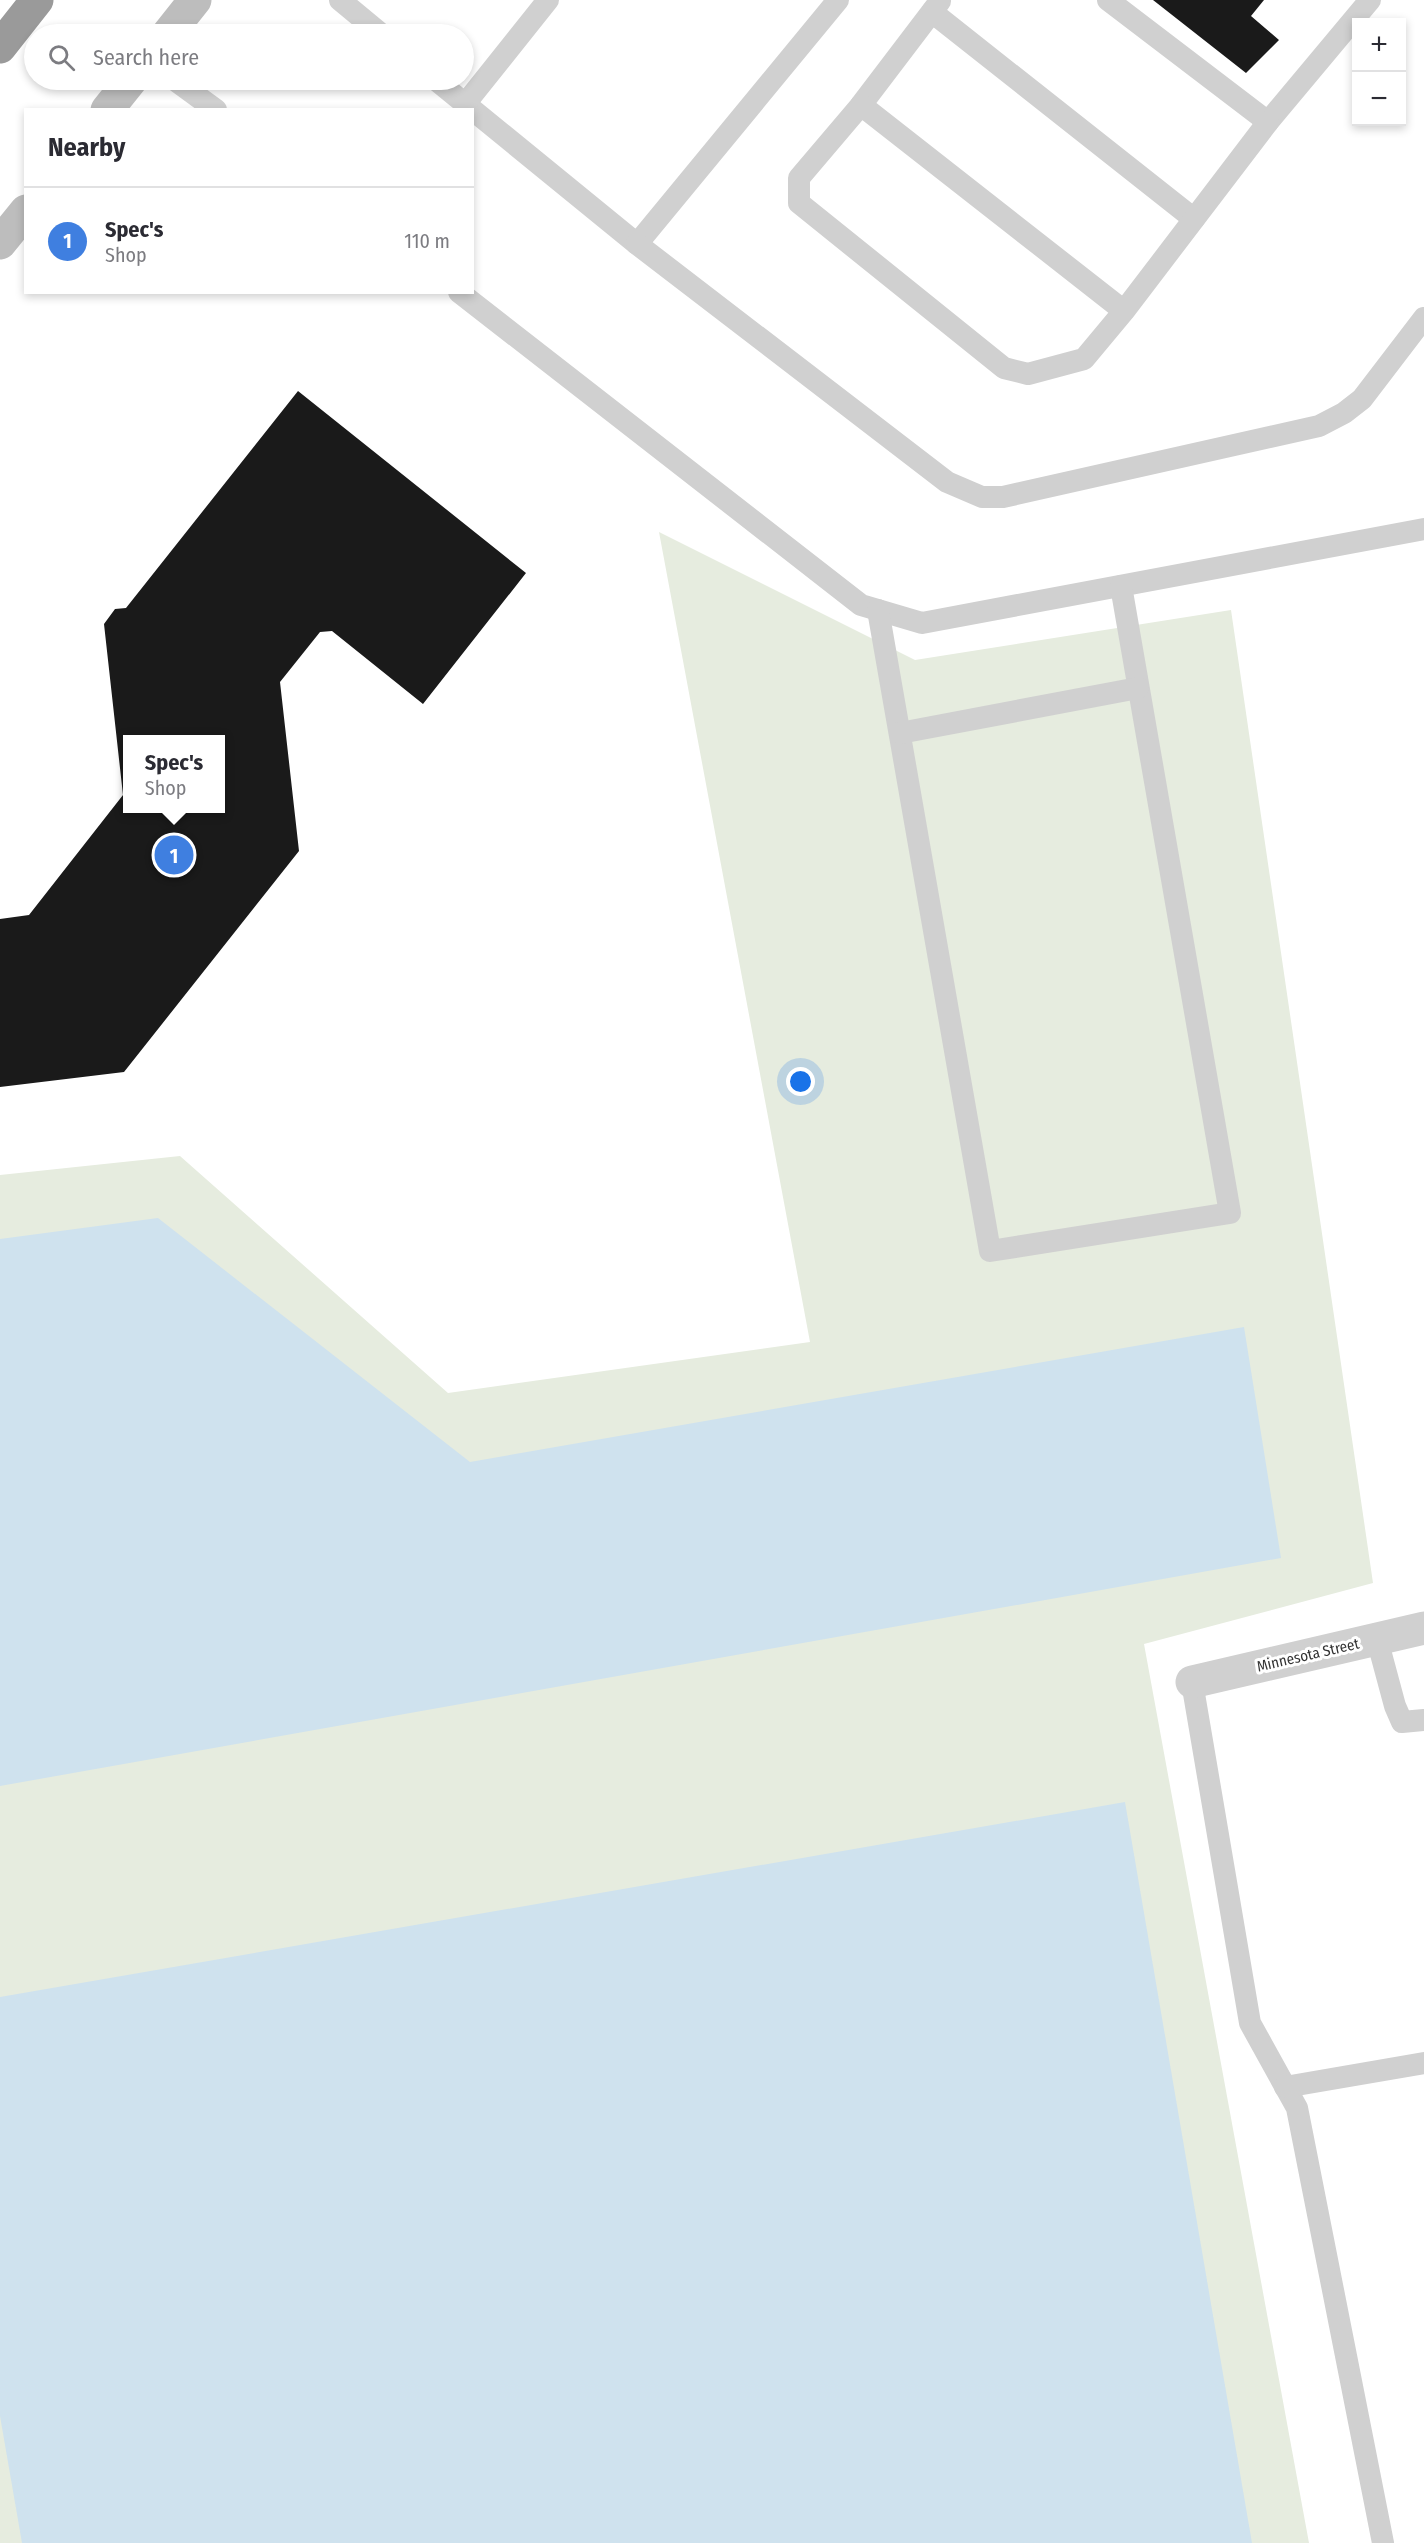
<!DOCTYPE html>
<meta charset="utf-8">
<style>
:root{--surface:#fff;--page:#f2f2f3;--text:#2b2b33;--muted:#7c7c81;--line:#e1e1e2;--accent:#1a73e8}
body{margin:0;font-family:"Fira Sans Condensed",sans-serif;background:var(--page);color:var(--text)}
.controls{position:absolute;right:18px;top:18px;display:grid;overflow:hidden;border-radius:0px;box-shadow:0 3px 9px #0003}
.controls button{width:54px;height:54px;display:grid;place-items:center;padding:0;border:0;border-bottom:2px solid var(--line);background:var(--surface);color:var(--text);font:30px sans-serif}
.you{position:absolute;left:801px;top:1082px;width:21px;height:21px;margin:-15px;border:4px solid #fff;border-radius:50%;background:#1a73e8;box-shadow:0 0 0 9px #1a73e833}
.badge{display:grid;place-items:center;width:39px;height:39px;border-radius:50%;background:var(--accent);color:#fff;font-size:20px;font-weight:700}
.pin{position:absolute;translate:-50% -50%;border:3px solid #fff;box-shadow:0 2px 6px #0006}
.popup{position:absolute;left:123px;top:735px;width:102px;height:78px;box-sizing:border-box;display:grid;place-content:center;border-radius:0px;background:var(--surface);filter:drop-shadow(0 2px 4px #0005);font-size:20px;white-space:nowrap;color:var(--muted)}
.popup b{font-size:22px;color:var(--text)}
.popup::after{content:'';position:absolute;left:50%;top:100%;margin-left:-12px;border:12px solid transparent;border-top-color:var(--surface)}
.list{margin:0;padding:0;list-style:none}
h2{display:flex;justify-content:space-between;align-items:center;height:78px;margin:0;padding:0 24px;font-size:26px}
h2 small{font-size:20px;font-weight:400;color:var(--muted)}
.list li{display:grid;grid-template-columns:39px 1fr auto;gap:18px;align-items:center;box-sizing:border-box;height:108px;padding:0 24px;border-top:2px solid var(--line)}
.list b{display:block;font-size:22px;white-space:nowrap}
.list p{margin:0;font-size:20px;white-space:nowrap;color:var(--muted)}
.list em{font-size:20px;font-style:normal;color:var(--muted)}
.icon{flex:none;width:33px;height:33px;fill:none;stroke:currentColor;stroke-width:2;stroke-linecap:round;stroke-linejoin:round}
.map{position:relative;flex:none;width:1424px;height:2543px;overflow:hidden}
.search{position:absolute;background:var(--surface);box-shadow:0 3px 9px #0003;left:24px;top:24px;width:450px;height:66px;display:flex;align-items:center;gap:15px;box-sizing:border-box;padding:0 21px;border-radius:33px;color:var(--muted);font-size:22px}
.panel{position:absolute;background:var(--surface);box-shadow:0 3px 9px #0003;left:24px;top:108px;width:450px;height:186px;border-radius:0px}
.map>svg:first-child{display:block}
.green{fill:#e6ecdf}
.water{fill:#cfe2ee}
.building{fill:#1a1a1a;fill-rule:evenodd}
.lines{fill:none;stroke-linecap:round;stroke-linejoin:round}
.service{stroke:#d0d0d0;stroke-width:22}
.minor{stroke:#d0d0d0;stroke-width:33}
.secondary{stroke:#bdbdbd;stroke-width:33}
.motorway{stroke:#9a9a9a;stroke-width:33}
.labels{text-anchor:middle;stroke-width:6;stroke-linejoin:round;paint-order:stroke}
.street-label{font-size:15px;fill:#333;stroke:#fff}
</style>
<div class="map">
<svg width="1424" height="2543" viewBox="0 0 1424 2543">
<rect width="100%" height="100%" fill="#fff"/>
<polygon class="green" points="659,532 915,660 1231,610 1373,1583 1144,1644 1309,2543 0,2543 0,1175 180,1156 448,1393 810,1342"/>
<g class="water">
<polygon points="158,1218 470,1462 1244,1327 1281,1558 0,1786 0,1239"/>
<polygon points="1125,1802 1252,2543 22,2543 0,2416 0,1997"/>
</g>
<g class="building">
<polygon points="1153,0 1264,0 1251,16 1279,40 1246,73"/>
<path d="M298,391l228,182 -103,131 -91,-73 -12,1 -40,50 19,169 -175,221 -124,15v-168l29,-4 94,-120 -19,-171 11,-15 11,-1zM128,740h92v68h-92z"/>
</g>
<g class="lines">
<g class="service">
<polyline points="340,0 381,34"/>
<polyline points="1108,0 1268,122 1370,0"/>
<polyline points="932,12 1194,219"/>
<polyline points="175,80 216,110"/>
<polyline points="436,80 637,244 838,0"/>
<polyline points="465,104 548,0"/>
<polyline points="861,105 940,1"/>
<polyline points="637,244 947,482 982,497 1003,497 1319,426 1344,413 1362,399 1424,318"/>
<polyline points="459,292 861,605 922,623 1424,529"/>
<polyline points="1124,311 861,105 799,178 799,203 1004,368 1028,374 1084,359 1124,311 1268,122"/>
<polyline points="878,610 990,1251 1230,1213 1121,586"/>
<polyline points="900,733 1138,688"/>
<polyline points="1377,1639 1395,1706 1402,1722 1424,1720"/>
<polyline points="1192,1682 1250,2023 1297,2108 1383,2543"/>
<polyline points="1285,2087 1424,2063"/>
</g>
<polyline class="minor" points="1192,1682 1424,1628"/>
<g class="secondary">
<polyline points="168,34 195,0"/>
<polyline points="107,110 131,80"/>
<polyline points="0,243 26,211"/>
</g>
<polyline class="motorway" points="0,47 37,0"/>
</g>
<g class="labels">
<g class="street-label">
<text transform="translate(1308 1655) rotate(-13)" y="5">Minnesota Street</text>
</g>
</g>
</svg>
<div class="controls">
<button>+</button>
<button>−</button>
</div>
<div class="you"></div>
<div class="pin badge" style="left:174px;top:855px;background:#3f7fe0">1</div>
<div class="popup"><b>Spec's</b>Shop</div>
<div class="search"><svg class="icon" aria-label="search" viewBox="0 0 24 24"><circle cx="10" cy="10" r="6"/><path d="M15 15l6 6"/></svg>Search here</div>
<section class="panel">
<h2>Nearby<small></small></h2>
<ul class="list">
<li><span class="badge" style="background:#3f7fe0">1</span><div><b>Spec's</b><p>Shop</p></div><em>110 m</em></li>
</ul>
</section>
</div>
